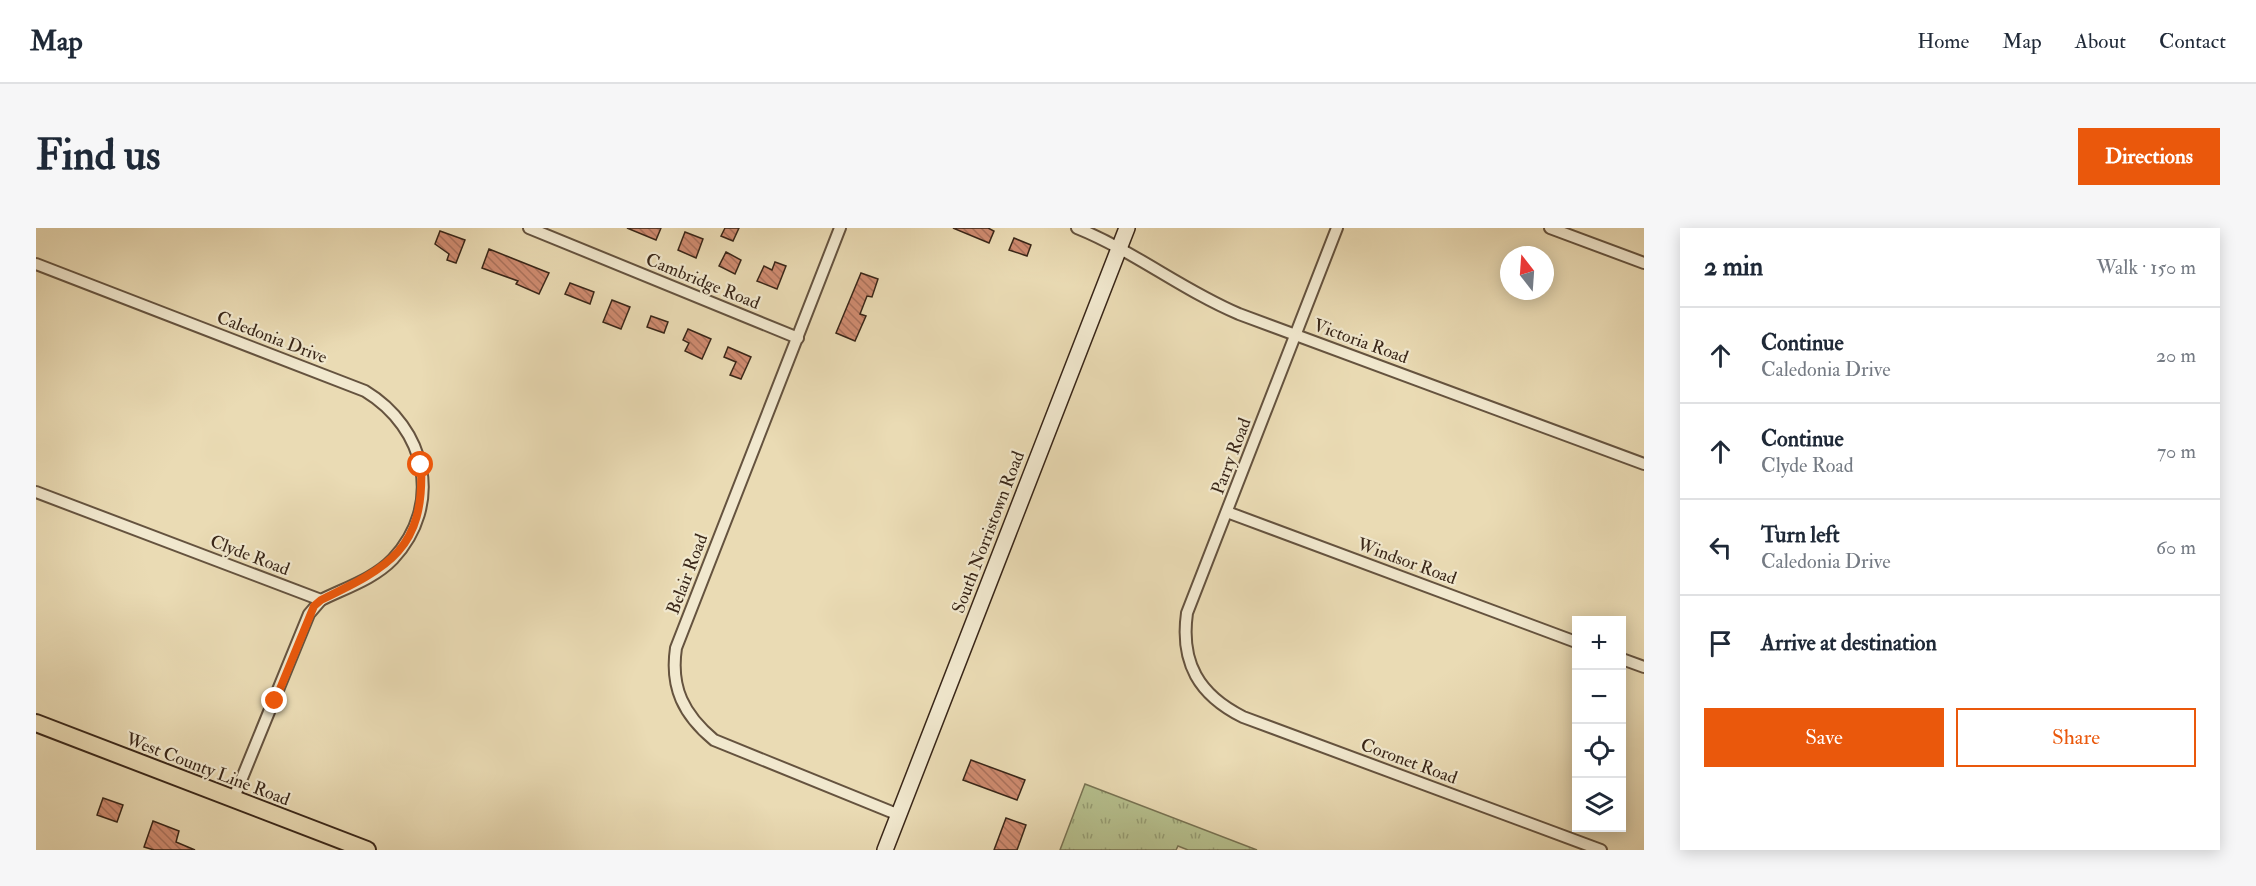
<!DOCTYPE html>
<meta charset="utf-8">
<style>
:root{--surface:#fff;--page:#f6f6f7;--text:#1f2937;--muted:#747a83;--line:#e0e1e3;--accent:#ea580c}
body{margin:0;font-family:"IM FELL Double Pica",serif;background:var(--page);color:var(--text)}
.controls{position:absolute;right:18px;bottom:18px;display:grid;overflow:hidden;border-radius:0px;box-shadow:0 3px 15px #0003}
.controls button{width:54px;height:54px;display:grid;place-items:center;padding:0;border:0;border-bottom:2px solid var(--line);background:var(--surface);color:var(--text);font:30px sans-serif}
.compass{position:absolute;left:1464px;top:18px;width:54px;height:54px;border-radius:50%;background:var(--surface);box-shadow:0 3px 15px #0003;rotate:343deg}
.stop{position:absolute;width:18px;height:18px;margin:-14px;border:4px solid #ea580c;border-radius:50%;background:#fff}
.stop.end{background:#ea580c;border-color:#fff;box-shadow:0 2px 6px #0008}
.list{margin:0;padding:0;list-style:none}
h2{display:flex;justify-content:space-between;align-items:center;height:78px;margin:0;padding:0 24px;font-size:26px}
h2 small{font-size:20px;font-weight:400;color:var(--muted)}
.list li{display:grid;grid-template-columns:39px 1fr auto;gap:18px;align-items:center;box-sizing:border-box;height:96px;padding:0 24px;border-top:2px solid var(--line)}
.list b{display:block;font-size:22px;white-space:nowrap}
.list p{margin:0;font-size:20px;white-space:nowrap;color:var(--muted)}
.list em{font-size:20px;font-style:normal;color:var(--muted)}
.actions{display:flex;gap:12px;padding:18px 24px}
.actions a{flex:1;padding:14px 0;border:2px solid var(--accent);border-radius:0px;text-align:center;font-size:21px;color:var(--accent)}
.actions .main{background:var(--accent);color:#fff}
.icon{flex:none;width:33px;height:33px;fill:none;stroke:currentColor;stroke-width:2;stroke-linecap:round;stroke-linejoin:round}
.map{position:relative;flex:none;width:1608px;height:622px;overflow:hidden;border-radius:0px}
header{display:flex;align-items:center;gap:36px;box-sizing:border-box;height:84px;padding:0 30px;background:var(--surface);border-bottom:2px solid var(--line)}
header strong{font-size:28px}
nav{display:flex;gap:33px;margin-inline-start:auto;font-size:21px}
.intro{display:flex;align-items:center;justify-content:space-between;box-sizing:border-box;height:144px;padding:0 36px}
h1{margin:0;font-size:42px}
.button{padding:15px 27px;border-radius:0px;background:var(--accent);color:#fff;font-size:21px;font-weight:700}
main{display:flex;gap:36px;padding:0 36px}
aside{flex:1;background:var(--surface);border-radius:0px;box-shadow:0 3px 15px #0003}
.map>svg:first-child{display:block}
.grass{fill:url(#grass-tufts);stroke:#787353;stroke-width:1.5}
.building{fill:url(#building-back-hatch);stroke:#392618;stroke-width:1.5}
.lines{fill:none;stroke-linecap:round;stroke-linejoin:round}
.street-casing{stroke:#65533f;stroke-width:14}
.secondary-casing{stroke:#392618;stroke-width:18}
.primary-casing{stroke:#392618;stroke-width:20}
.street{stroke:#f1e8ce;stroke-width:10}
.secondary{stroke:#f1e8ce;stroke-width:15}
.primary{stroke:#eadbb4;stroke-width:16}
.route{stroke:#ea580c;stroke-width:8}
.labels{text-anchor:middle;stroke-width:4.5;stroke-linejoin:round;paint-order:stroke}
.street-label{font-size:18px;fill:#392618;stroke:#f1e8ce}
</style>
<header>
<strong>Map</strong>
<nav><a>Home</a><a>Map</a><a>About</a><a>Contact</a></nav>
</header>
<div class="intro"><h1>Find us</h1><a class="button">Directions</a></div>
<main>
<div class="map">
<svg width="1608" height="622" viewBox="0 0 1608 622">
<defs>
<pattern id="grass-tufts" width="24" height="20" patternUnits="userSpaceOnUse" patternTransform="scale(1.5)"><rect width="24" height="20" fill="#b6c08e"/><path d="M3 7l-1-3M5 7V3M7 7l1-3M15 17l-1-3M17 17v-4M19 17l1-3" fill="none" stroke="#959c73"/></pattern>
<pattern id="building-back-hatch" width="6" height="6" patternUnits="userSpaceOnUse" patternTransform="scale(1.5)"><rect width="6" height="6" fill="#cf8b70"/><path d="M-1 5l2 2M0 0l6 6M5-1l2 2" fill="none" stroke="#a9715b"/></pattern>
</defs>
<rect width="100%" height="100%" fill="#eadbb4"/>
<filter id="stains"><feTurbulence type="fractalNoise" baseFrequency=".00333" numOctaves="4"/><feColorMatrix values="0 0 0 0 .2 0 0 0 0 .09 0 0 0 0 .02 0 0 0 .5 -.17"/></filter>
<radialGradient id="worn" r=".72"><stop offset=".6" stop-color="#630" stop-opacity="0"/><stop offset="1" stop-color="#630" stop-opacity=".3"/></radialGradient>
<polygon class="grass" points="1049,556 1221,622 1152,622 1142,618 1140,622 1024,622"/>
<g class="building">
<polygon points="591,0 625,0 620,12"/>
<polygon points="689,0 703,0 697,13 685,8"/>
<polygon points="917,0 952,0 958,3 953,15"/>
<polygon points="404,3 429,12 420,35 411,32 413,26 399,16"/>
<polygon points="649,4 667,11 660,30 642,22"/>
<polygon points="978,10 995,17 991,28 973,22"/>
<polygon points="453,21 513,45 503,66 480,56 482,53 446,40"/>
<polygon points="690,24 705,32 699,46 683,38"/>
<polygon points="739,34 750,38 741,61 721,53 728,38 736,42"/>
<polygon points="825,45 842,51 836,69 831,68 824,86 830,88 819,113 800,105"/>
<polygon points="534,55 558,64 554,76 529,66"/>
<polygon points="576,72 594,79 585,101 567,94"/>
<polygon points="615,88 632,94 628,105 611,99"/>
<polygon points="652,101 675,111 666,131 649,123 653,115 647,112"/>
<polygon points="692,119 715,129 705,151 694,147 700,134 688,129"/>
<polygon points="935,532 989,552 981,572 927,552"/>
<polygon points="67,570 87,577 81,594 61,587"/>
<polygon points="970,590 990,597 981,622 958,622"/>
<polygon points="117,593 143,603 140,614 159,622 118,622 108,619"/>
</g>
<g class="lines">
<defs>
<g id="street">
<polyline points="493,0 762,110"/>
<path d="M804,0l-164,420c-6,40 8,67 38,92l185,75"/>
<path d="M1041,0c57,23 105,62 162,86l405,150"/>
<path d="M1301,0l-150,385c-7,50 12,82 56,104l358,133"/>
<polyline points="1514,0 1608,35"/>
<path d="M0,36l329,127c61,37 79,113 28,168 -19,20 -48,29 -72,41l-285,-108"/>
<polyline points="1191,284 1540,414"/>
<polyline points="1586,431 1608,439"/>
<polyline points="197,572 273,386 285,372"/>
</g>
<polyline id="secondary" points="849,622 1091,0"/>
<polyline id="primary" points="0,495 331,622"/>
</defs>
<use href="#street" class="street-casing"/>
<use href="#secondary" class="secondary-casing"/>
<use href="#primary" class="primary-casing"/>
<use href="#street" class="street"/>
<use href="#secondary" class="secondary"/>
<use href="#primary" class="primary"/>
</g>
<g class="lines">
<path class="route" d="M239,473l39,-95 7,-6c68,-33 104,-51 100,-135"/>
</g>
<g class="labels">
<g class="street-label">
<text transform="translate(667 53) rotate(22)" y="6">Cambridge Road</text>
<text transform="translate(236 109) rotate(21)" y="6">Caledonia Drive</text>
<text transform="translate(1325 113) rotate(20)" y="6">Victoria Road</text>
<text transform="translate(1195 228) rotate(-69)" y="6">Parry Road</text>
<text transform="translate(952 304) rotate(-69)" y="6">South Norristown Road</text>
<text transform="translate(214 327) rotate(21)" y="6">Clyde Road</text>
<text transform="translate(1371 333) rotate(20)" y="6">Windsor Road</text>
<text transform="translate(651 346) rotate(-69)" y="6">Belair Road</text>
<text transform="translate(1373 533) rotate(20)" y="6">Coronet Road</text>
<text transform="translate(172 541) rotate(21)" y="6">West County Line Road</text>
</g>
</g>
<rect width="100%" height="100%" filter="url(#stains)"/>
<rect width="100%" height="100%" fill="url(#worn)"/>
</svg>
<div class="controls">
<button>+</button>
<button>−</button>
<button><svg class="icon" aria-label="locate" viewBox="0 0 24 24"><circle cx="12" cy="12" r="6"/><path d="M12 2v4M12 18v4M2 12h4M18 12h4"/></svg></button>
<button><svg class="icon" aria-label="layers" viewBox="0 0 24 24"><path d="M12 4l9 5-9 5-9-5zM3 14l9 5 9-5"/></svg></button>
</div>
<svg class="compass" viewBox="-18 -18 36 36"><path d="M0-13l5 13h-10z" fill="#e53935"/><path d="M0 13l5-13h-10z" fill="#747a83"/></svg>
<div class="stop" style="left:385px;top:237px"></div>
<div class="stop end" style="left:239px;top:473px"></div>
</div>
<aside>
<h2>2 min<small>Walk · 150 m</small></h2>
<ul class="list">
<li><svg class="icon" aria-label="ahead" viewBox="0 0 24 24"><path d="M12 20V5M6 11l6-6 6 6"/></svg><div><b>Continue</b><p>Caledonia Drive</p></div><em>20 m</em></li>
<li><svg class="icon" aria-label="ahead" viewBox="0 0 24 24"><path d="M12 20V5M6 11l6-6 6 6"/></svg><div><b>Continue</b><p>Clyde Road</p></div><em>70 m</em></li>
<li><svg class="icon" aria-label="left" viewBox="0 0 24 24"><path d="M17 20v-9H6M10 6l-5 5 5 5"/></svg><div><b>Turn left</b><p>Caledonia Drive</p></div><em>60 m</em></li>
<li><svg class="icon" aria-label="arrive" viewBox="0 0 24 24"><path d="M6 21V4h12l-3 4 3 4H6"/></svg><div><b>Arrive at destination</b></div></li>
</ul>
<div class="actions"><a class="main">Save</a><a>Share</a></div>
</aside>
</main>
